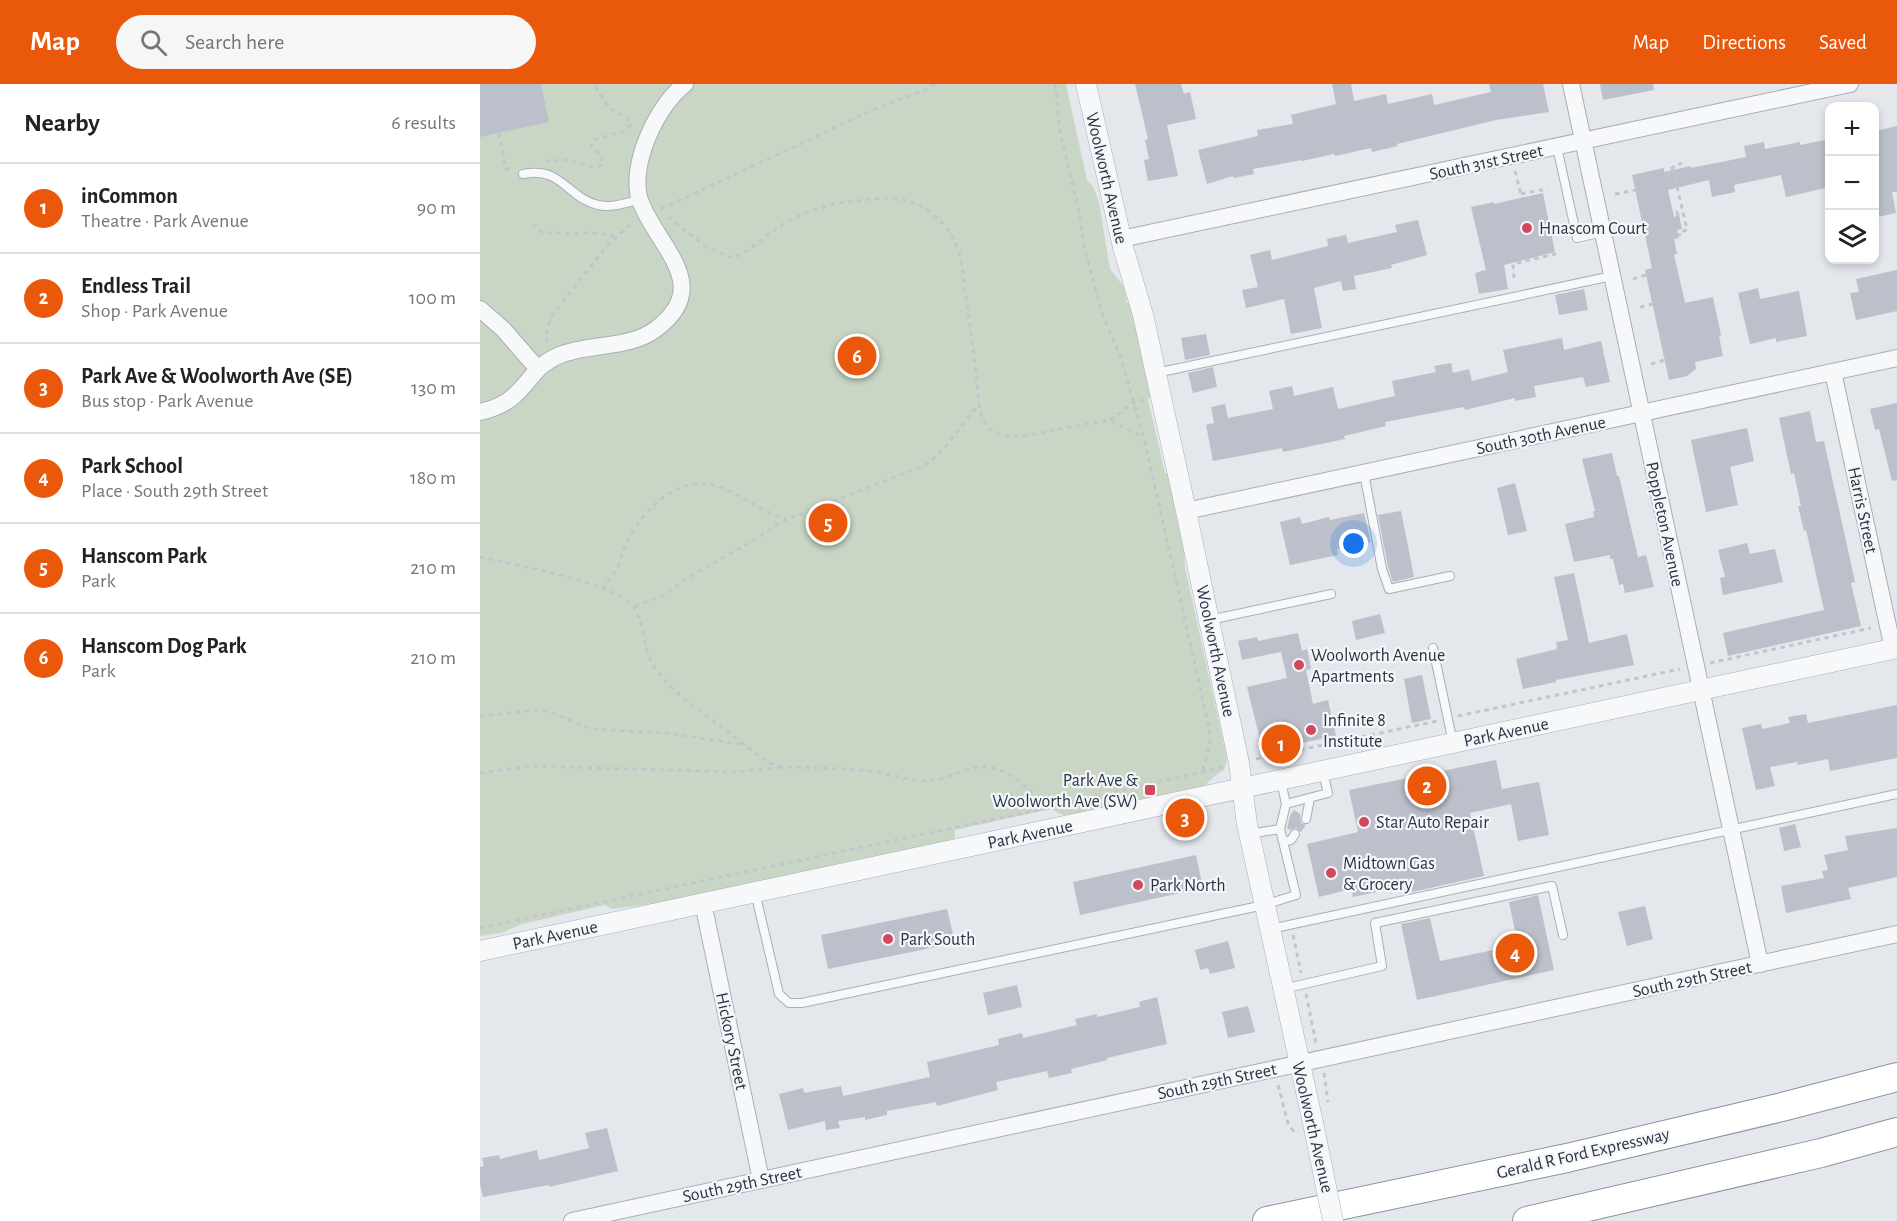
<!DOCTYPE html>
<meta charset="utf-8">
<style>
:root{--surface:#fff;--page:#f6f6f6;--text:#222;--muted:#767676;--line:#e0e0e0;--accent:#ea580c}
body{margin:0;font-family:"Alegreya Sans",sans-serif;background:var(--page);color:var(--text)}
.controls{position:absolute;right:18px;top:18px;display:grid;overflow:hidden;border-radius:12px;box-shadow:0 3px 9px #0003}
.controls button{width:54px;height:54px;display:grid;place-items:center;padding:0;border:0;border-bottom:2px solid var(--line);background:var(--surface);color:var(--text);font:30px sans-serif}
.you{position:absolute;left:874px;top:460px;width:21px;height:21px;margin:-15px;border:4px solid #fff;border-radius:50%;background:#1a73e8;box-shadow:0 0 0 9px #1a73e833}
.badge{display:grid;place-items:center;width:39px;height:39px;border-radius:50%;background:var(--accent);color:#fff;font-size:20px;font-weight:700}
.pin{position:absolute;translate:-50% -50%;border:3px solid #fff;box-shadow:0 2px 6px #0006}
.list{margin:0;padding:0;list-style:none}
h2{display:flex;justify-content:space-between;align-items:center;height:78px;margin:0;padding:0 24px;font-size:26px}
h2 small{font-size:20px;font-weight:400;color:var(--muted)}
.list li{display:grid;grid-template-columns:39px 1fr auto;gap:18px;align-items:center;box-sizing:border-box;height:90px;padding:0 24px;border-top:2px solid var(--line)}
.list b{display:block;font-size:22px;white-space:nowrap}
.list p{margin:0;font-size:20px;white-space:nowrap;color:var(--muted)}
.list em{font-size:20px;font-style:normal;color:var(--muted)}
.icon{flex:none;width:33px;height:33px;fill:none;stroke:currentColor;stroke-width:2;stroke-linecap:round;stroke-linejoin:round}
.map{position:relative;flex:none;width:1417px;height:1137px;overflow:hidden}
header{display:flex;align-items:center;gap:36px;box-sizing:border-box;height:84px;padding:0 30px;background:var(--accent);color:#fff}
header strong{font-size:28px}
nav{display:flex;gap:33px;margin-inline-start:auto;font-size:21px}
.search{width:420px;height:54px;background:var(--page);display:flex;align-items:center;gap:15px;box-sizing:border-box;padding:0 21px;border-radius:33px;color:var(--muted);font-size:22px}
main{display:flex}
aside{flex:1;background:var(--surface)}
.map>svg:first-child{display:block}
.green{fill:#c9d6c5}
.building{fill:#bbc0ca}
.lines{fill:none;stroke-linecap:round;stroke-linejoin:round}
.service-casing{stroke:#a9aeb7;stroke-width:10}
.minor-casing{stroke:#a9aeb7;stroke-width:18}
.tertiary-casing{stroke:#a9aeb7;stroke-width:21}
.motorway-casing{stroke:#8b94a3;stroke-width:30}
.path{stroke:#c2c5cb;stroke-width:3;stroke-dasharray:4.5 4.5;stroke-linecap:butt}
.service{stroke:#f7f8fa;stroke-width:8}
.minor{stroke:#f7f8fa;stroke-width:16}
.tertiary{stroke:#f7f8fa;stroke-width:20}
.motorway{stroke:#fff;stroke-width:28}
.tertiary-bridge-casing{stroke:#a9aeb7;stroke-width:21;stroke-linecap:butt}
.tertiary-bridge{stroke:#f7f8fa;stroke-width:20}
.poi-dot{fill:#d1495b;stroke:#f4f6f9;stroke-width:2}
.labels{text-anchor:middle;stroke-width:4.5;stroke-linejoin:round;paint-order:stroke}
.street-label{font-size:18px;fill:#2b3445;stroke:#f4f6f9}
.poi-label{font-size:18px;fill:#2b3445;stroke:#f4f6f9;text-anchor:start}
</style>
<header>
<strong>Map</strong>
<div class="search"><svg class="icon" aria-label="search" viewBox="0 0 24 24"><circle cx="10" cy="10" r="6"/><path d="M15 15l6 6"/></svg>Search here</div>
<nav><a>Map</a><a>Directions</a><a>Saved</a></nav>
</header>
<main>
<aside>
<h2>Nearby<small>6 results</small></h2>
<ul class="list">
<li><span class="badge">1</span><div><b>inCommon</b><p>Theatre · Park Avenue</p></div><em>90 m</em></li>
<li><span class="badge">2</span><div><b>Endless Trail</b><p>Shop · Park Avenue</p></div><em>100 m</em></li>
<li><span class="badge">3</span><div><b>Park Ave &amp; Woolworth Ave (SE)</b><p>Bus stop · Park Avenue</p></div><em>130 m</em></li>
<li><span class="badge">4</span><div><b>Park School</b><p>Place · South 29th Street</p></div><em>180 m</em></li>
<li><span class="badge">5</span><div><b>Hanscom Park</b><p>Park</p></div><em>210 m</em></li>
<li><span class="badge">6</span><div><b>Hanscom Dog Park</b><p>Park</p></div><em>210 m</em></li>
</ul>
</aside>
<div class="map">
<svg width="1417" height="1137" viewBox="0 0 1417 1137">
<rect width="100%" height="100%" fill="#e4e7ec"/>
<path class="green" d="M0,0h586l21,96 7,8 5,15 11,66 14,18 3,15 11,14 13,80 -3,3 17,74 4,2 15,72 1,20 42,192 -3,11c-9,4 -15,13 -24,19l-113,25 -24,1 -12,-6 -96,21v8l-17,11 -277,54 -50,6 -6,-4 -83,19 -21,9 -21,3z"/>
<g class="building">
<polygon points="0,0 61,0 69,38 0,53"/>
<polygon points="655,0 701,0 704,10 710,8 716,35 687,41 698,92 668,97 664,76 669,75 665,56 668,55"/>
<polygon points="852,0 871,0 874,17 906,10 908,20 952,10 954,21 1011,8 1009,0 1063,0 1069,28 1016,36 917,60 918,62 892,68 891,64 855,72 854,70 822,77 822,76 773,85 774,90 754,94 753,92 727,100 718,66 778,52 777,46 813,40 811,31 856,20"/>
<polygon points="1120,0 1173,0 1174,6 1123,16"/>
<polygon points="1417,42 1417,108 1412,108 1416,129 1398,133 1395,113 1395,47"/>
<polygon points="1350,55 1350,103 1306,113 1301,91 1254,101 1255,108 1232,113 1229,96 1188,106 1194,133 1199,131 1202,145 1197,146 1199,154 1194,155 1197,170 1194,170 1205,219 1233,213 1241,251 1239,252 1243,272 1215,278 1216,285 1207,292 1189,296 1165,186 1172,184 1152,91 1184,84 1184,88 1211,82 1211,84 1266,73 1264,62 1284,58 1285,65 1320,58 1320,61"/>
<polygon points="1063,109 1075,168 1024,181 1028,205 999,210 995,189 1006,186 991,123 1014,118 1014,120"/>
<polygon points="938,136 947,171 911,181 912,184 874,192 876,205 863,207 861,197 834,204 842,244 811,250 804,215 766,224 762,206 778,203 770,171 790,166 792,176 848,162 847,155 866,151 868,159 917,148 915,141"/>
<polygon points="1417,186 1417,227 1376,236 1370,209 1379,208 1376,195"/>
<polygon points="1278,204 1280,215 1319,207 1327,252 1296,258 1296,254 1270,260 1258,209"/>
<polygon points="1104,205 1108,226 1079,231 1075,211"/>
<polygon points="726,250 730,271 705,276 701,254"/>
<polygon points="1082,254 1084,266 1121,257 1130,298 1106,303 1103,293 1054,302 1056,313 1035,317 1035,314 985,326 984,323 905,338 906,342 864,352 865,355 803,368 802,364 733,377 726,341 734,339 731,323 745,320 748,334 793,325 789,307 812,302 814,312 853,303 858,325 915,312 912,297 956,288 954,282 971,279 973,289 989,285 992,297 1028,288 1023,266"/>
<polygon points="733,283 737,303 713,309 708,289"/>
<polygon points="1417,319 1417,396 1412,397 1399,345 1395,346 1390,325"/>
<polygon points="1330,327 1336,358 1344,357 1375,498 1371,499 1381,542 1248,572 1243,549 1344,526 1326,446 1324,447 1318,422 1321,422 1314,389 1311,390 1299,334"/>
<polygon points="1267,344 1274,377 1250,383 1258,421 1226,428 1211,356"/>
<polygon points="1132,369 1137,392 1139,392 1158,473 1166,471 1174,503 1145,509 1143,500 1139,501 1133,475 1130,475 1130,471 1094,478 1085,440 1114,433 1113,427 1115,427 1102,375"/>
<polygon points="1035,399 1047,447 1028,451 1017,404"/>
<polygon points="921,427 934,493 913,498 908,483 898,431"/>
<polygon points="884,429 891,458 857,465 858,471 810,481 800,438 820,433 822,440 849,433 850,436"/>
<polygon points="1267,459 1270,470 1295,465 1303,498 1243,511 1240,494 1245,493 1238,466"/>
<polygon points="1094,489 1109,559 1147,550 1154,581 1076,596 1076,598 1043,605 1036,575 1077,565 1076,558 1088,556 1074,493"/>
<polygon points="900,530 905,549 876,556 872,537"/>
<polygon points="818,549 822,567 827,565 831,585 826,586 833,620 848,616 856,652 783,667 767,603 807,594 801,568 762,576 758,557 777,553 778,557"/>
<polygon points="942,591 951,635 932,639 924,595"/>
<polygon points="1417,621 1417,674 1350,687 1348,675 1318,681 1317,678 1290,683 1295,702 1276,706 1262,644 1281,640 1282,645 1310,639 1308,633 1326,630 1328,639"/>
<polygon points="1016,676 1022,705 1059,698 1069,751 1038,757 1031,720 990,729 1004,792 932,808 930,801 873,813 871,805 839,813 827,760 878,748 869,706"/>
<polygon points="814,726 820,730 821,739 826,741 821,748 816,744 810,746 807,744 810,732"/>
<polygon points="1315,740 1321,763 1304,767 1299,744"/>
<polygon points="1417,744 1417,793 1368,804 1371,815 1306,829 1301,802 1344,794 1342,787 1348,786 1344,771 1368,766 1365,752"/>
<polygon points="716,771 723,804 600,831 593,798"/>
<polygon points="1058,811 1074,886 937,916 921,840 950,834 960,877 1038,861 1029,818"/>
<polygon points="1165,822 1173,855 1147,862 1138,828"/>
<polygon points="467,825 475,859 348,885 341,851"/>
<polygon points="748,857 755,884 730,890 728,884 720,886 715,866"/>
<polygon points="537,901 542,923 508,931 503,909"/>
<polygon points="677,913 687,960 627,974 627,976 591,985 592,989 569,994 567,987 516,998 518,1006 457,1022 456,1018 407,1027 407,1031 385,1036 385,1033 358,1037 360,1044 346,1046 345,1037 308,1046 299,1010 323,1004 324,1009 361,1002 363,1012 450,993 447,978 519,961 518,955 542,949 543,954 597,941 595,935 617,930 617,933 660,923 659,918"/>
<polygon points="768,922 775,948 748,954 742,928"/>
<polygon points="127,1044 138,1087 69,1103 69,1101 3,1113 0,1100 0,1083 4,1082 2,1074 19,1071 20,1075 57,1066 59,1076 109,1064 105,1049"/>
</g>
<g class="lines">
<defs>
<g id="service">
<polyline points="1077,63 1097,154 1123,148"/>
<path d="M43,90c39,-8 43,23 75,31 14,3 28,-2 41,-5"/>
<polyline points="676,289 1132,192"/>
<polyline points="884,389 902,485 909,505 970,492"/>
<polyline points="729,536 851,510"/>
<polyline points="953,564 973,659"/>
<polyline points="801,697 806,720 848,709 843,688"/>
<polyline points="826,735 830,714"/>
<polyline points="800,745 806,720"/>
<polyline points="804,758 811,756 815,750"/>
<polyline points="275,808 299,910 309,919 322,919 784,821 816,811 800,745 769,750"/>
<polyline points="790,845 1417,710"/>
<polyline points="803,905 902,882 895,839 1072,802 1083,851"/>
</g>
<g id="minor">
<polyline points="1091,0 1280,880"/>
<polyline points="641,155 1370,0"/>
<polyline points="0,225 23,245 57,284"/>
<polyline points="1353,288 1413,565"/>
<path d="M0,328c14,-3 26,-8 36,-18 17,-16 20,-29 44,-39 30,-12 70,-6 96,-26 58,-43 2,-82 -15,-126 -14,-35 16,-98 44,-119"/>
<polyline points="706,427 1417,274"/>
<polyline points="223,819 281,1096"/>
<polyline points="92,1137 1417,850"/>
</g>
<g id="tertiary">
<polyline points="606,0 643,163 663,231 706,427 759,679 767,740 833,1039"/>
<polyline points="0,867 1417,564"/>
</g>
<g id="motorway">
<polyline points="787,1137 1087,1074 1302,1023 1417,993"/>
<polyline points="1047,1137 1341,1069 1417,1048"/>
</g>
</defs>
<use href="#service" class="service-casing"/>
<use href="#minor" class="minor-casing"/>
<use href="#tertiary" class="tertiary-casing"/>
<use href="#motorway" class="motorway-casing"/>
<g class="path">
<polyline points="575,0 580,48 599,128 604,162 622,229 641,274 664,354 729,643 730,660 722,688"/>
<polyline points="19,49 26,85 33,84"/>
<polyline points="65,77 89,76 117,84 123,79 121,71 111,63 114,56 144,47 151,41 148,34 128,23 114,0"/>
<polyline points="1193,85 1207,146 1199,148 1200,152"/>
<polyline points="1035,87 1042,114"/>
<polyline points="1189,92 1188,86 1202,79"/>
<polyline points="1041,110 1060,106 1068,107"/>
<polyline points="1135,110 1156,106"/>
<polyline points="181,125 397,24 445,6 455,0"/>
<polyline points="1198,132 1197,128 1202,127"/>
<path d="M188,133l37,29 27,12c17,-6 30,-20 45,-30 22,-14 51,-25 77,-27 17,-2 38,-5 54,0 22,6 41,25 49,45 5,14 6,30 8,45 5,30 8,60 12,90 1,14 1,38 13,48 18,15 59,1 80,-2 13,-3 26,-4 40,-7l33,17"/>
<polyline points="53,140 62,149 113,149 137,152"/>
<polyline points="1144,148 1154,145 1164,146"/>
<polyline points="1034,194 1033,180 1079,169"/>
<polyline points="1153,195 1166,191"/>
<polyline points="1160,223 1173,220"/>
<polyline points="67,259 67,245 72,232 87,212 127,162 153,138"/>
<polyline points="1171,280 1185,276"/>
<polyline points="630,336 653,319 664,316"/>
<path d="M0,473c39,9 118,22 149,45 15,11 13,42 22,59 15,29 48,48 73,68 16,12 31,25 48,35l12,3c31,1 61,1 92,5 16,2 33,9 49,9 24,0 44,-18 67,-13 24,5 39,23 55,40"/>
<path d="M122,505c4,-6 10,-12 14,-19 5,-9 7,-21 12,-30 19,-35 55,-70 97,-51 23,10 36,23 62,30"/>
<path d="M155,523l28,-12 31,-21 62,-35 25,-17 144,-57c24,-16 35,-40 54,-60"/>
<polyline points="1230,579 1391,544"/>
<polyline points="0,632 60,626 73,629 111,645 186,649 266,661"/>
<polyline points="978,632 1200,585"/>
<polyline points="776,675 957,637"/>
<polyline points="0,689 52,682 256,688 303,683"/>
<polyline points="529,709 552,726"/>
<polyline points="0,844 567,724 743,683"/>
<polyline points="813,851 821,889"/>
<polyline points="826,910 836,959"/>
<polyline points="844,989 848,1018"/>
<polyline points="798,1001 808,1039 816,1051"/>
</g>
<use href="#service" class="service"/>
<use href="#minor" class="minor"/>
<use href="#tertiary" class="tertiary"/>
<use href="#motorway" class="motorway"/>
<defs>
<polyline id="tertiary-bridge" points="833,1039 853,1137"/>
</defs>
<use href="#tertiary-bridge" class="tertiary-bridge-casing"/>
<use href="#tertiary-bridge" class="tertiary-bridge"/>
</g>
<g class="poi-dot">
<circle cx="1047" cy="144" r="6"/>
<circle cx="819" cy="581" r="6"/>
<circle cx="831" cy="646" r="6"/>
<rect x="664" y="700" width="12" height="12" rx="3"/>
<circle cx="884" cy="738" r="6"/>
<circle cx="851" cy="789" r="6"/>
<circle cx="658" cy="801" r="6"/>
<circle cx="408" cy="855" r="6"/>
</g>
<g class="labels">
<g class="street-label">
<text transform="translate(1006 78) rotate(-12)" y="6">South 31st Street</text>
<text transform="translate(627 94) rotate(77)" y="6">Woolworth Avenue</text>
<text transform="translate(1061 351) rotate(-12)" y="6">South 30th Avenue</text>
<text transform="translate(1383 426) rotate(78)" y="6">Harris Street</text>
<text transform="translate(1185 440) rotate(78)" y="6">Poppleton Avenue</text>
<text transform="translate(736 567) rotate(78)" y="6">Woolworth Avenue</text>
<text transform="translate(1026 648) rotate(-12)" y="6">Park Avenue</text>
<text transform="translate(550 750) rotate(-12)" y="6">Park Avenue</text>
<text transform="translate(75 851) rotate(-12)" y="6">Park Avenue</text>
<text transform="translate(1212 895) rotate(-12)" y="6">South 29th Street</text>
<text transform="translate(252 957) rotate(78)" y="6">Hickory Street</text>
<text transform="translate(737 997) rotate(-12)" y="6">South 29th Street</text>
<text transform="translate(833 1043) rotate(77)" y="6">Woolworth Avenue</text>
<text transform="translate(1103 1069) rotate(-13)" y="6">Gerald R Ford Expressway</text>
<text transform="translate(262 1100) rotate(-12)" y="6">South 29th Street</text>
</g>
<g class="poi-label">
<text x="1059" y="150">Hnascom Court</text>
<text x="831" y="577">Woolworth Avenue<tspan x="831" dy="21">Apartments</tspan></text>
<text x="843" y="642">Infinite 8<tspan x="843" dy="21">Institute</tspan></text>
<text x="658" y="702" text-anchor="end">Park Ave &amp;<tspan x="658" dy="21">Woolworth Ave (SW)</tspan></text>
<text x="896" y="744">Star Auto Repair</text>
<text x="863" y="785">Midtown Gas<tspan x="863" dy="21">&amp; Grocery</tspan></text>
<text x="670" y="807">Park North</text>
<text x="420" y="861">Park South</text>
</g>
</g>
</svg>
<div class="controls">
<button>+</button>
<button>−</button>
<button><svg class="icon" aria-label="layers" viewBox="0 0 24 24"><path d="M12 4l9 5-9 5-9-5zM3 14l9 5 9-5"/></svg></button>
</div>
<div class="you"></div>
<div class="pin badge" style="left:801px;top:660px">1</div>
<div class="pin badge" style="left:947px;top:702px">2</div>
<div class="pin badge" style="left:705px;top:734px">3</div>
<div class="pin badge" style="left:1035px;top:869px">4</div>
<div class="pin badge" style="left:348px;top:439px">5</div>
<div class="pin badge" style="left:377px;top:272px">6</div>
</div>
</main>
